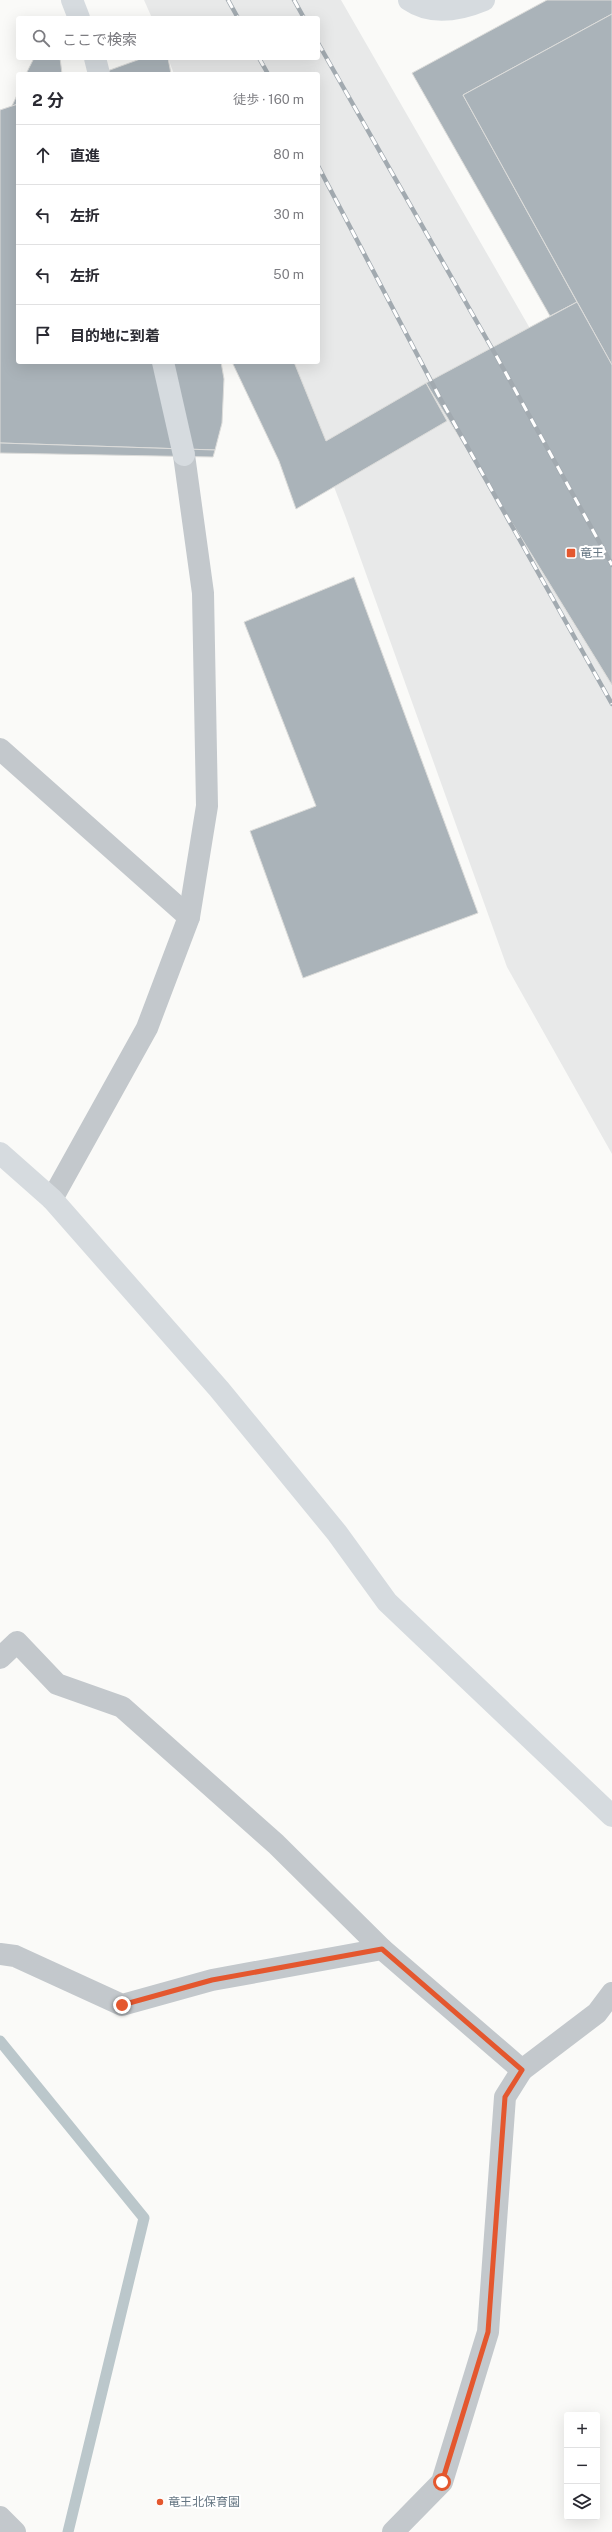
<!DOCTYPE html>
<html lang="ja">
<meta charset="utf-8">
<style>
:root{--surface:#fff;--page:#f2f2f3;--text:#2b2b33;--muted:#7c7c81;--line:#e1e1e2}
body{margin:0;font-family:"Public Sans","Noto Sans JP",sans-serif;background:var(--page);color:var(--text)}
.controls{position:absolute;right:12px;bottom:12px;display:grid;overflow:hidden;border-radius:4px;box-shadow:0 4px 16px #0002}
.controls button{width:36px;height:36px;display:grid;place-items:center;padding:0;border:0;border-bottom:1px solid var(--line);background:var(--surface);color:var(--text);font:20px sans-serif}
.stop{position:absolute;width:12px;height:12px;margin:-9px;border:3px solid #e4572e;border-radius:50%;background:#fff}
.stop.end{background:#e4572e;border-color:#fff;box-shadow:0 1px 4px #0008}
.list{margin:0;padding:0;list-style:none}
h2{display:flex;justify-content:space-between;align-items:center;height:52px;margin:0;padding:0 16px;font-size:17px}
h2 small{font-size:13px;font-weight:400;color:var(--muted)}
.list li{display:grid;grid-template-columns:26px 1fr auto;gap:12px;align-items:center;box-sizing:border-box;height:60px;padding:0 16px;border-top:1px solid var(--line)}
.list b{display:block;font-size:15px;white-space:nowrap}
.list em{font-size:13px;font-style:normal;color:var(--muted)}
.icon{flex:none;width:22px;height:22px;fill:none;stroke:currentColor;stroke-width:2;stroke-linecap:round;stroke-linejoin:round}
.map{position:relative;flex:none;width:612px;height:2532px;overflow:hidden}
.search{position:absolute;background:var(--surface);box-shadow:0 4px 16px #0002;left:16px;top:16px;width:304px;height:44px;display:flex;align-items:center;gap:10px;box-sizing:border-box;padding:0 14px;border-radius:4px;color:var(--muted);font-size:15px}
.panel{position:absolute;background:var(--surface);box-shadow:0 4px 16px #0002;left:16px;top:72px;width:304px;height:292px;border-radius:4px}
.map>svg:first-child{display:block}
.built{fill:#e8e9e9}
.lines{fill:none;stroke-linecap:round;stroke-linejoin:round}
.stream{stroke:#bbc7cb;stroke-width:11}
.building{fill:#aab3b9;stroke:#dcdcda}
.street{stroke:#c3c8cc;stroke-width:22}
.secondary{stroke:#d6dbdf;stroke-width:22}
.primary{stroke:#d6dbdf;stroke-width:22}
.rail-casing{stroke:#a2aab0;stroke-width:4.5}
.rail{stroke:#fff;stroke-width:3;stroke-dasharray:9;stroke-linecap:butt}
.route{stroke:#e4572e;stroke-width:5}
.poi-dot{fill:#e4572e;stroke:#fff;stroke-width:1.5}
.labels{text-anchor:middle;stroke-width:4;stroke-linejoin:round;paint-order:stroke}
.poi-label{font-size:12px;fill:#657683;stroke:#fff;text-anchor:start}
</style>
<div class="map">
<svg width="612" height="2532" viewBox="0 0 612 2532">
<rect width="100%" height="100%" fill="#fafaf8"/>
<polygon class="built" points="144,0 341,0 612,471 612,1154 507,967 346,518 286,362 318,362 318,74 174,74 168,58 318,58 318,18 152,18"/>
<g class="lines">
<polyline class="stream" points="0,2041 144,2218 68,2532"/>
</g>
<g class="building">
<polygon points="547,0 612,0 612,14 463,95 577,302 550,316 412,73"/>
<polygon points="612,14 612,365 463,95"/>
<polygon points="34,58 60,58 62,74 26,74"/>
<polygon points="143,58 168,58 171,74 99,74"/>
<polygon points="18,93 18,104 12,106"/>
<polygon points="18,104 18,362 221,362 224,379 222,423 215,450 0,443 0,110"/>
<polygon points="577,302 612,365 612,685 426,383"/>
<polygon points="232,362 294,362 326,441 426,383 447,421 296,509 279,461"/>
<polygon points="0,443 215,450 213,457 0,453"/>
<polygon points="354,577 478,913 303,978 250,831 316,806 244,622"/>
</g>
<g class="lines">
<g class="street">
<polyline points="0,749 189,917"/>
<polyline points="52,1199 147,1028 189,917 207,806 203,593 184,455"/>
<polyline points="0,1658 17,1642 57,1684 122,1707 276,1844 382,1949"/>
<polyline points="0,1954 15,1956 122,2005 212,1980 382,1949 522,2070"/>
<polyline points="0,2517 15,2532"/>
<polyline points="393,2532 442,2482 488,2332 505,2097 522,2070 597,2013 612,1993"/>
</g>
<g class="secondary">
<polyline points="72,0 79,18"/>
<polyline points="95,58 99,74"/>
<polyline points="163,362 184,455"/>
<polyline points="0,1153 52,1199 219,1389 337,1533 387,1602 612,1816"/>
</g>
<path class="primary" d="M409,0c23,16 51,10 75,0"/>
<defs>
<g id="rail">
<polyline points="228,0 238,18"/>
<polyline points="294,0 304,18"/>
<polyline points="318,43 498,359 612,565"/>
<polyline points="259,58 268,74"/>
<polyline points="318,166 440,398 612,704"/>
</g>
</defs>
<use href="#rail" class="rail-casing"/>
<use href="#rail" class="rail"/>
</g>
<g class="lines">
<polyline class="route" points="122,2005 212,1980 382,1949 522,2070 505,2097 488,2332 442,2482"/>
</g>
<g class="poi-dot">
<rect x="566" y="548" width="10" height="10" rx="2"/>
<circle cx="160" cy="2502" r="4"/>
</g>
<g class="labels">
<g class="poi-label">
<text x="580" y="557">竜王</text>
<text x="168" y="2506">竜王北保育園</text>
</g>
</g>
</svg>
<div class="controls">
<button>+</button>
<button>−</button>
<button><svg class="icon" aria-label="layers" viewBox="0 0 24 24"><path d="M12 4l9 5-9 5-9-5zM3 14l9 5 9-5"/></svg></button>
</div>
<div class="stop" style="left:442px;top:2482px"></div>
<div class="stop end" style="left:122px;top:2005px"></div>
<div class="search"><svg class="icon" aria-label="search" viewBox="0 0 24 24"><circle cx="10" cy="10" r="6"/><path d="M15 15l6 6"/></svg>ここで検索</div>
<section class="panel">
<h2>2 分<small>徒歩 · 160 m</small></h2>
<ul class="list">
<li><svg class="icon" aria-label="ahead" viewBox="0 0 24 24"><path d="M12 20V5M6 11l6-6 6 6"/></svg><div><b>直進</b></div><em>80 m</em></li>
<li><svg class="icon" aria-label="left" viewBox="0 0 24 24"><path d="M17 20v-9H6M10 6l-5 5 5 5"/></svg><div><b>左折</b></div><em>30 m</em></li>
<li><svg class="icon" aria-label="left" viewBox="0 0 24 24"><path d="M17 20v-9H6M10 6l-5 5 5 5"/></svg><div><b>左折</b></div><em>50 m</em></li>
<li><svg class="icon" aria-label="arrive" viewBox="0 0 24 24"><path d="M6 21V4h12l-3 4 3 4H6"/></svg><div><b>目的地に到着</b></div></li>
</ul>
</section>
</div>
